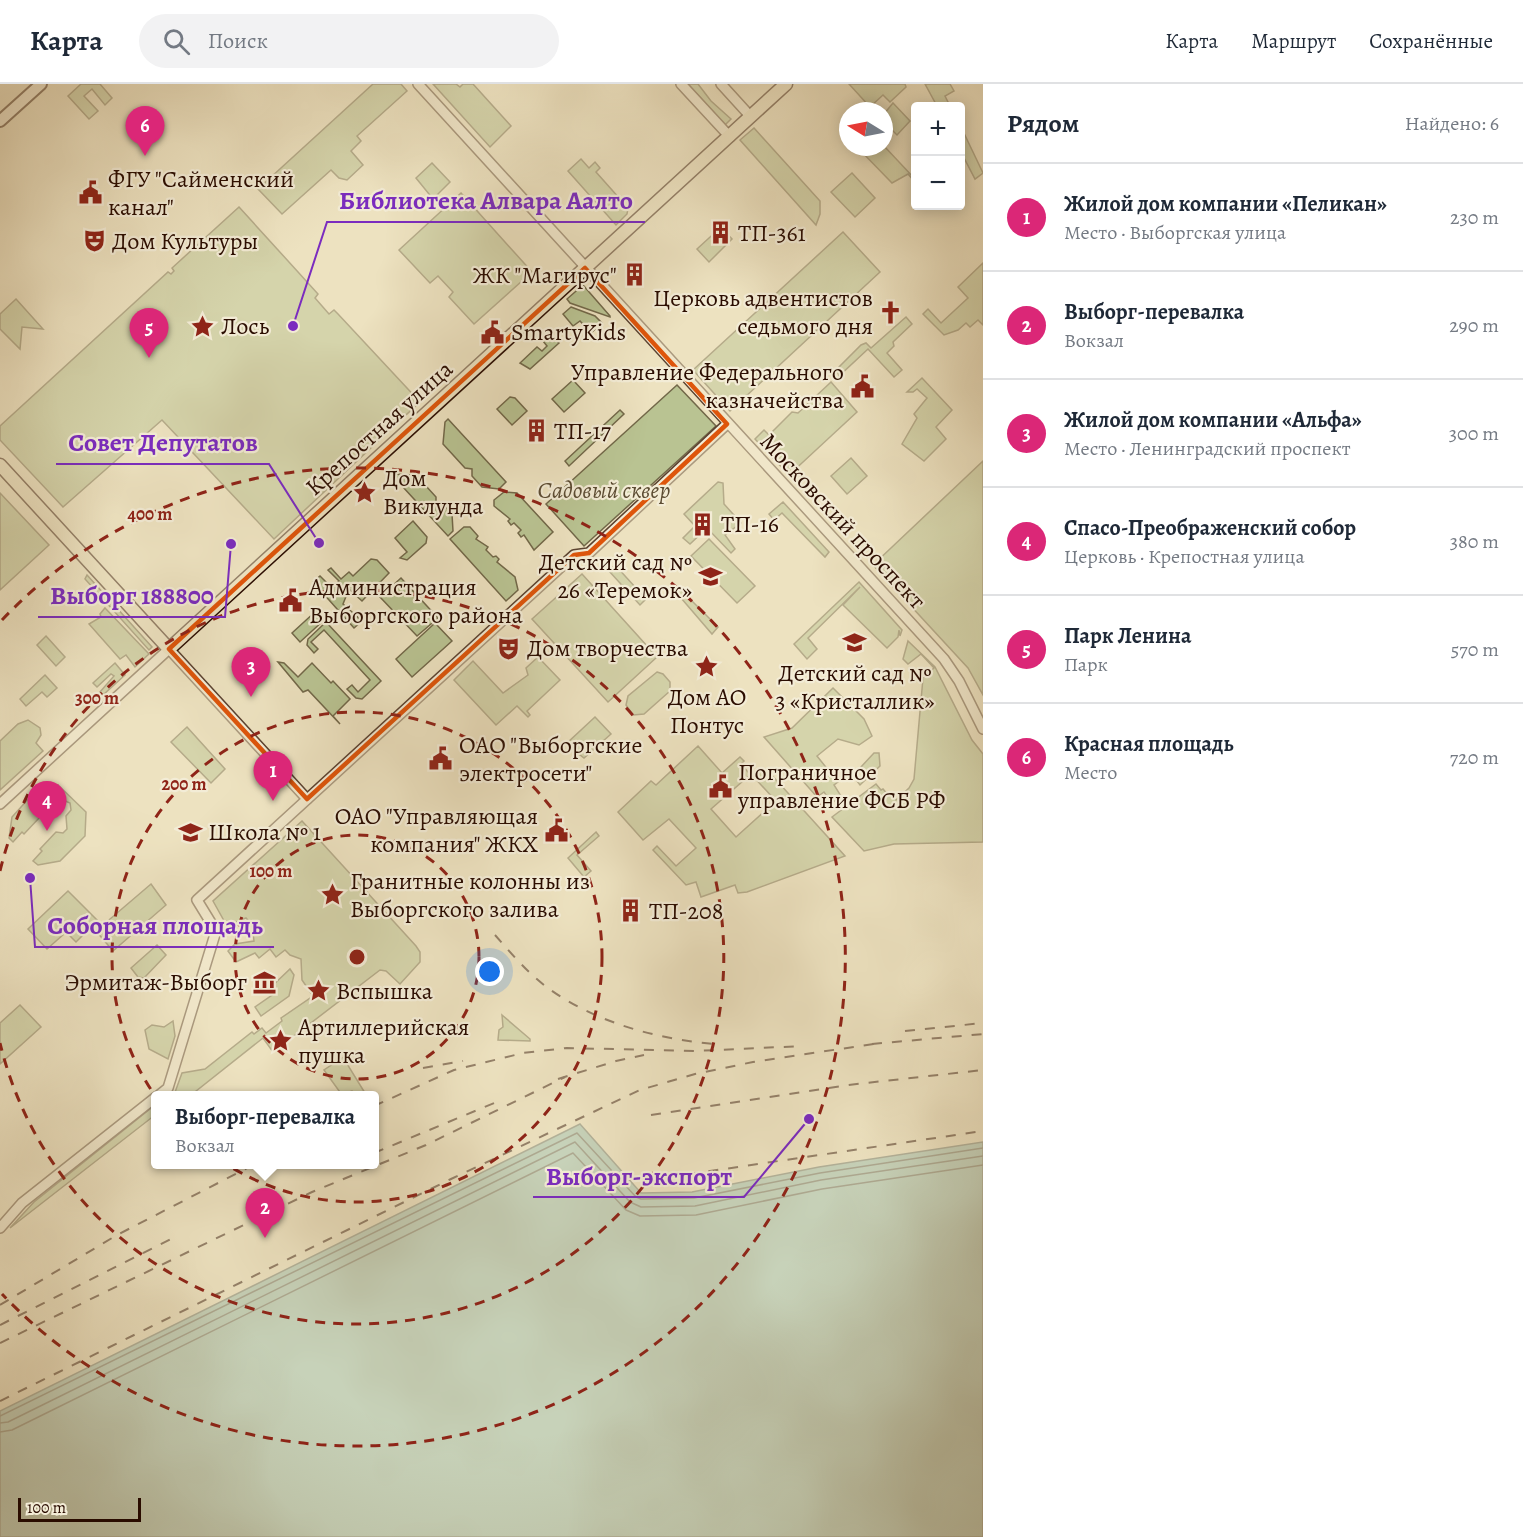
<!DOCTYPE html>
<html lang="ru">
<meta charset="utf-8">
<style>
:root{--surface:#fff;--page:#f2f2f3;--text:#1f2937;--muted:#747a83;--line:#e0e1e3;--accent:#db2777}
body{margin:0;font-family:Alegreya,serif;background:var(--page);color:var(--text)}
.controls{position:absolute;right:18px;top:18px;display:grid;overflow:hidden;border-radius:6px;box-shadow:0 3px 15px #0003}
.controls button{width:54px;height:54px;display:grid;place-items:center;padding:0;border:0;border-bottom:2px solid var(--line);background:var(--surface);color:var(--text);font:30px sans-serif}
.compass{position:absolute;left:839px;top:18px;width:54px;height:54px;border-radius:50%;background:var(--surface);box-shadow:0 3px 15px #0003;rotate:280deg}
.scale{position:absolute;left:18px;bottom:15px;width:123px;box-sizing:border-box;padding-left:6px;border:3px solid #2a0c00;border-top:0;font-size:16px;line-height:21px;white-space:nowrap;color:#2a0c00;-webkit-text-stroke:4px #f3ecd6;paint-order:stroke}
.you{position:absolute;left:490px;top:888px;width:21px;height:21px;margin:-15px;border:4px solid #fff;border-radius:50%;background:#1a73e8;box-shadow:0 0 0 9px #1a73e833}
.badge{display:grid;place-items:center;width:39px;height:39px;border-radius:50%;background:var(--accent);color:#fff;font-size:20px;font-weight:700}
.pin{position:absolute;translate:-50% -50px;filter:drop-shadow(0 2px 3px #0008)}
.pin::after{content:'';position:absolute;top:32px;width:21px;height:18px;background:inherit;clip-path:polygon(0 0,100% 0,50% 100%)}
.popup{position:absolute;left:151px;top:1007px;width:228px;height:78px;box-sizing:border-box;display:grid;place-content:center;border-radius:6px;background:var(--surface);filter:drop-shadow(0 2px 4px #0005);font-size:20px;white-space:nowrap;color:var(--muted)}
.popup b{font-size:22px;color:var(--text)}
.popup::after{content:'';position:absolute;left:50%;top:100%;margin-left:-12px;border:12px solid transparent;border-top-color:var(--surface)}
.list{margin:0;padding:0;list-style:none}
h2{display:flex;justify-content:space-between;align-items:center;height:78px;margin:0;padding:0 24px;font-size:26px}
h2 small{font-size:20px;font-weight:400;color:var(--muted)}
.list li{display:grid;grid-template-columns:39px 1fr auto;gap:18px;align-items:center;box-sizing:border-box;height:108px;padding:0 24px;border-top:2px solid var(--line)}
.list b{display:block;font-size:22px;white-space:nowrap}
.list p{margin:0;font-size:20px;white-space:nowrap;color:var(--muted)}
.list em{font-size:20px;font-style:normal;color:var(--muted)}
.icon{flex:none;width:33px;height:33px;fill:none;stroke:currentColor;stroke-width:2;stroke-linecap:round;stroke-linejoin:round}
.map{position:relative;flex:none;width:983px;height:1453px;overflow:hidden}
header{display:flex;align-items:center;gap:36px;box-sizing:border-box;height:84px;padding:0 30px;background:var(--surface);border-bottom:2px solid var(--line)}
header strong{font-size:28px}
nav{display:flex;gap:33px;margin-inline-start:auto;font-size:21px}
.search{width:420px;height:54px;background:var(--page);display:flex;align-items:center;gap:15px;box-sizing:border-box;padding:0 21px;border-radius:33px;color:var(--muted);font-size:22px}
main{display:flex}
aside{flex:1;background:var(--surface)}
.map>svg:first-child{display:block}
.green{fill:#b9c392;stroke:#726849;stroke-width:1.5;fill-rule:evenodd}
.water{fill:#99beb2;stroke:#6d776b;stroke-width:1.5}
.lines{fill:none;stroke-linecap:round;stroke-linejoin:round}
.shore{stroke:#626559;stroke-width:1.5}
.tertiary-casing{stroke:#5b4230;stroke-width:12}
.secondary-casing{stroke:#2a0c00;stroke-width:14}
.primary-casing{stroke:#2a0c00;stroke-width:15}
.tertiary{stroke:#f3ecd6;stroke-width:9}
.secondary{stroke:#f3ecd6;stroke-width:10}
.primary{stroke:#ede2c0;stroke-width:12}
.rail{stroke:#2a0c00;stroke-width:2;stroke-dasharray:10 10;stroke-linecap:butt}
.marked{fill:none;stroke:#de550b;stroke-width:4.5;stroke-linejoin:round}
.ring{fill:none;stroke:#8f2418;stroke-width:3;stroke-dasharray:10 8}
.labels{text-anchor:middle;stroke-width:4.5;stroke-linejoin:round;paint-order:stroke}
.poi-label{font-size:24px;fill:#2a0c00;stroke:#f3ecd6;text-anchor:start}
.street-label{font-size:24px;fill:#2a0c00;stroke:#f3ecd6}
.park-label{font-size:24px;font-style:italic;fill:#5c4c33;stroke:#f3ecd6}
.centre{fill:#8f2418;stroke:#f3ecd6;stroke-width:3}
.ring-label{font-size:18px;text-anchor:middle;font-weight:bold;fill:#8f2418;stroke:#f3ecd6;stroke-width:4.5;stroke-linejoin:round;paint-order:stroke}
.leader{fill:none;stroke:#7b2cbf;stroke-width:2}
.callout-dot{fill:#7b2cbf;stroke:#f3ecd6;stroke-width:2}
.callout-label{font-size:26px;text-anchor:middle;font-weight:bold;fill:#7b2cbf;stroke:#f3ecd6;stroke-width:4.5;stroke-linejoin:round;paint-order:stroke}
</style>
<header>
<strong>Карта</strong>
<div class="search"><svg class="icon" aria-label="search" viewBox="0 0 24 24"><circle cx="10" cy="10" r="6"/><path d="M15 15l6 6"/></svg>Поиск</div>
<nav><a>Карта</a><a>Маршрут</a><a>Сохранённые</a></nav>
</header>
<main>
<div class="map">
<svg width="983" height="1453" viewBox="0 0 983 1453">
<rect width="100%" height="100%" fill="#ede2c0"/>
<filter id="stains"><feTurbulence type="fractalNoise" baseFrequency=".00333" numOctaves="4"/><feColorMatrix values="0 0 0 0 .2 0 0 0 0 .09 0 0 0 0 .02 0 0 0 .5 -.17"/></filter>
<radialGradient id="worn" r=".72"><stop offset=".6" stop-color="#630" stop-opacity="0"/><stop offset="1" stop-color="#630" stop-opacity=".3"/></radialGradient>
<g class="green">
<polygon points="81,0 100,0 112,14 105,21 92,5 84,12 98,27 89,35 68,12"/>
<polygon points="373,0 401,0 407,7 357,52 361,57 351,67 363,81 347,96 339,94 331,86 282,130 258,105"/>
<polygon points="433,0 456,0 460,3 463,0 473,0 511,42 490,63"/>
<polygon points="688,0 698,0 711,17 731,35 725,41"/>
<polygon points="849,0 905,0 906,3 890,18 883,11 870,23"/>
<polygon points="925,0 950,0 954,7 945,12 950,22 937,22"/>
<polygon points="893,19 910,37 897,51 884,38 884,30"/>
<polygon points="961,43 983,89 975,95 961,68"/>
<polygon points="754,44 820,117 820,130 816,141 740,56"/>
<polygon points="884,62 915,95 915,98 908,90 892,99 857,63"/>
<polygon points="581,75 589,84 595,78 600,84 596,88 628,124 627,130 616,141 568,87"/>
<polygon points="432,79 450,98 433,115 416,94"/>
<polygon points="852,89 875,114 855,133 831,108"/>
<polygon points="461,109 532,188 474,240 449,213 453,208 438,192 430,199 399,166"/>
<polygon points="239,123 318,210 315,214 329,230 334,226 338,230 420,318 395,341 393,340 388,344 390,346 274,455 162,336 63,423 0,356 0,342 168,188 171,190 174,187 172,184"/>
<polygon points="721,143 732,155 709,178 697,165"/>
<polygon points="843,148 880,188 730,327 693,286"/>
<polygon points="983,179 983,241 978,236 970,243 966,239 958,246 944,251 923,230 928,225 941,239 968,214 958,203"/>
<polygon points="583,201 610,232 610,233 570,219 567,215"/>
<polygon points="16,215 43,245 22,243 20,265 0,245 0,230"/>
<polygon points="571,223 595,232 602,239 591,249 580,237 573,242 563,230"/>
<polygon points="906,233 912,240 893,258 894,262 887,269 902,286 894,293 868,265 839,292 837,285 861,261 866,259 871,264"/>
<polygon points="550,250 559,259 530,285 520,279 537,263 542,267 547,262 543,257"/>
<polygon points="922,294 952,326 936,343 946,355 924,377 902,360 917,334 914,330 927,314 917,305 913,308 907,308"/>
<polygon points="573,296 585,309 564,328 552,315"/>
<polygon points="831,298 857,328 789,391 755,355 764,346 769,351 792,328 798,329"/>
<polygon points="677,301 716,342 584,462 546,420"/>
<polygon points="510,313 515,314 527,327 512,341 497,325"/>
<polygon points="620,326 624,330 569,382 565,377"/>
<polygon points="448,335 506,398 499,405 482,403 472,392 472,385 465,384 443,360 445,338"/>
<polygon points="851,374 867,392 847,410 831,392"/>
<polygon points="983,377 983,611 968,584 873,481"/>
<polygon points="391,390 416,391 436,413 436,420 444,421 452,430 453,447 448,452"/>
<polygon points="718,398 723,399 724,420 741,439 725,451 735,465 731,469 707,444 690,460 683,454 695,442 684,430"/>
<polygon points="504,408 517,409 553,448 534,466 524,451 521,453 518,449 521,446 514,439 511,441 508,437 510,435 494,422 494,416"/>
<polygon points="0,409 49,461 0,506"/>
<polygon points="783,418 829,468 825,473 782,429 774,436 769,430"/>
<polygon points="413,437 427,453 426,459 407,476 400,474 407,468 395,454"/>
<polygon points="464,443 470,443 478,452 476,455 488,463 486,466 493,473 496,472 499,475 497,478 515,493 518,506 506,517 450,455"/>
<polygon points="709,455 755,502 737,519 691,472"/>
<polygon points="371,475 377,476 389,489 362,517 349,505 343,520 362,537 354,544 313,498 320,492 332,504 339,497 328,486 331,484 341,495 349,488 353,492"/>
<polygon points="615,481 646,515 640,521 609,487"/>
<polygon points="582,490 657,573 608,618 532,535"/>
<polygon points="87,491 152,563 149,566 85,495"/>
<polygon points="401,494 438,534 417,552 380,513"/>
<polygon points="859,498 902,546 900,552 899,546 898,553 887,564 843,521 860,503 808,554 817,565 807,575 794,560"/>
<polygon points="678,503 718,543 712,550 675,507"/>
<polygon points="105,524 149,570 135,583 126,571 120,575 89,540 101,533 100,530"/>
<polygon points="316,527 324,536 300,558 292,549"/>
<polygon points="326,538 381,597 362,615 356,614 347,605 352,601 358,608 370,596 324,546 311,558 318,565 314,569 307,561 308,555"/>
<polygon points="435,539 452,557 412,593 396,575"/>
<polygon points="46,552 65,573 56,582 37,561"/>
<polygon points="908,557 935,583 972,656 983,670 983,758 894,760 864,767 832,733 876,700 881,706 883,705 889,712 891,710 896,716 909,704 914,695 923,594 934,584 921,570 908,580 903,575"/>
<polygon points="538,573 560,596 527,627 530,631 528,633 517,622 496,641 454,596 473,577 503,609 528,591 526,584"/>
<polygon points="278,578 284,579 298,593 312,579 331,599 333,597 350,615 333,632 340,640 308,606 303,608"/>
<polygon points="115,579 125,591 103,611 100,608 114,592 111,590 97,603 93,599"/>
<polygon points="657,588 663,590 670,598 670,607 644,630 633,631 626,621 628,612"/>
<polygon points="45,591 57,604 47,613 42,608 26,622 20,615"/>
<polygon points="833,604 864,635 872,652 859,661 838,655 817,672 833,692 842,695 834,701 841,712 832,719 824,708 817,713 764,653 792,644"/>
<polygon points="595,633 611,650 584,674 566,660"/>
<polygon points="28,636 40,644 41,651 36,659 43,667 0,706 0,657 18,640"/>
<polygon points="187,643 225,685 211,699 171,658"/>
<path d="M698,662l24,27 18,-16 4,4 -3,3 7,8 20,-1 77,85 -98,36 -9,1 -3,-8 -34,12 -5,-15 -10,3 -33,-35 4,-4 19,20 20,-18 -27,-29 -26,21 -25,-28 33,-31 5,4zM751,690l25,27 -40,36 -25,-28z"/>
<polygon points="874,669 879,669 880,682 860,701 857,697 865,690 860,684"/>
<polygon points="58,701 86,728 85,752 60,777 38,781 33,777 42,767 40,765 56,748 63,749 67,745 66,732 71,726 70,719 63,716 55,722 53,720 42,722 39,728 40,733 24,750 22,748 13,758 9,754 12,733 39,703"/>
<polygon points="302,737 416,862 420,868 420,878 400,900 386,887 380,886 273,968 263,954 191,1011 174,1011 182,989 205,985 252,948 254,950 262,944 266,949 282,937 281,934 313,912 302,896 301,875 290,871 285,866 276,873 270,865 259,874 255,869 236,878 228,867 235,860 254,857 252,841 246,834 227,842 213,817"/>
<polygon points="596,748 599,752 577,771 591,787 584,793 568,774"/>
<polygon points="151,800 166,821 113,867 96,847"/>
<polygon points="68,807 98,837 91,844 85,838 78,845 83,851 76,858 68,850 64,850 47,865 28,845"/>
<polygon points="157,861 166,871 144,894 138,893 131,884"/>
<polygon points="290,885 294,891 289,912 261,932 255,923 275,909 271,903"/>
<polygon points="20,921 41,943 0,980 0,939"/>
<polygon points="502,931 530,955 530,957 498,956 499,946 503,943"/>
<polygon points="173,937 175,952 168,975 149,965 145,946 152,941 164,943"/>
<polygon points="345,972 344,975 365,1009 355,1011 352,1007 342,1011 324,986"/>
<polygon points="155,1021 155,1031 10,1144 34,1118"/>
</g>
<polygon class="water" points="580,1040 641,1109 692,1108 819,1083 983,1058 983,1453 0,1453 0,1327"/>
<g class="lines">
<g class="shore">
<polyline points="0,1332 577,1049 636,1113 641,1115 694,1114 820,1089 983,1064"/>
<polyline points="0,1339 8,1338 575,1058 630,1118 641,1123 695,1122 821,1096 983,1072"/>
<polyline points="0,1348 12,1346 573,1069 626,1126 640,1132 696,1131 822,1105 983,1081"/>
</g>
<defs>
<g id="tertiary">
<polyline points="418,0 944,575 959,597 983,645"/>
<polyline points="681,0 730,53"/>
<polyline points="721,0 751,33"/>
<polyline points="0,720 169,565 307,715"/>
<polyline points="158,1012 168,1004 216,847 197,816 574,471 589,469 727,340"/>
<polyline points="0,1144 22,1119 156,1013"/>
</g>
<polyline id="secondary" points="0,37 41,0"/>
<polyline id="primary" points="0,381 169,565 786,0"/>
</defs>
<use href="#tertiary" class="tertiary-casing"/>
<use href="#secondary" class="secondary-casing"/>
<use href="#primary" class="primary-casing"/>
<use href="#tertiary" class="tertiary"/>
<use href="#secondary" class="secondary"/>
<use href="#primary" class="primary"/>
<g class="rail">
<path d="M495,851c15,17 31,36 49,50 47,36 111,54 170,59"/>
<polyline points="905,947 983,939"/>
<polyline points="872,960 983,950"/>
<polyline points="423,984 463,977"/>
<polyline points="558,995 616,977 644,971"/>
<polyline points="374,1022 454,986 523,969 567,964 695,967 803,962"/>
<polyline points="651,1031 848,1001 983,986"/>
<polyline points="374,1069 499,1017"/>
<polyline points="649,1096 983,1047"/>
<polyline points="0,1221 117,1151 255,1080"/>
<polyline points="0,1241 171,1155"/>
<polyline points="0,1259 312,1108 426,1061 565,993"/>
<polyline points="0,1317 451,1095 640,1006 695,990 753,978 880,959"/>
</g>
</g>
<path d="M0 0H983V1453H0ZM585,184l142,156 -138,129 -15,2 -267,244 -138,-150z" fill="#ede2c0" fill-opacity=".55" fill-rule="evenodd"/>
<path class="marked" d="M585,184l142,156 -138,129 -15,2 -267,244 -138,-150z"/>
<g class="ring">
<circle cx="357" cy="873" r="122"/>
<circle cx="357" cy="873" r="245"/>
<path d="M0 787A367 367 0 1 1 0 959"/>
<path d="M2 536A489 489 0 1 1 2 1210"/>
</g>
<defs>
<symbol id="civic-bare" viewBox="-9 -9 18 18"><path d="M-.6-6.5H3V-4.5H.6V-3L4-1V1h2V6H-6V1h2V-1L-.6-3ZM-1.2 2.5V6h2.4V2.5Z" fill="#8f2418" stroke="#f3ecd6" stroke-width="2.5" paint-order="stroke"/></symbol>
<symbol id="building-bare" viewBox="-9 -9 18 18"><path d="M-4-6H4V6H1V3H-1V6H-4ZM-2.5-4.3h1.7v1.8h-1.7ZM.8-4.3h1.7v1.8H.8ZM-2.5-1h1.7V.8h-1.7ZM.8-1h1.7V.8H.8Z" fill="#8f2418" stroke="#f3ecd6" stroke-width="2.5" paint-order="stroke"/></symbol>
<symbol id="theatre-bare" viewBox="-9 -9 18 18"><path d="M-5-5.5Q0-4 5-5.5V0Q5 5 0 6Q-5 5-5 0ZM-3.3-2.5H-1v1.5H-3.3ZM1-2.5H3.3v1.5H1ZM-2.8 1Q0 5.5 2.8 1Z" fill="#8f2418" stroke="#f3ecd6" stroke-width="2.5" paint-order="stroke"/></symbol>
<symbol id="church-bare" viewBox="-9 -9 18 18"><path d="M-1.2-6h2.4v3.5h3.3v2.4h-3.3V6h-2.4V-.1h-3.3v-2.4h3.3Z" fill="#8f2418" stroke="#f3ecd6" stroke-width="2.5" paint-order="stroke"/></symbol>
<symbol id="sight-bare" viewBox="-9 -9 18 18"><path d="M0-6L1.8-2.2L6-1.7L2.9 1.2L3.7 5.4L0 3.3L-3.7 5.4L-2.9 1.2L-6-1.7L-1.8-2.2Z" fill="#8f2418" stroke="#f3ecd6" stroke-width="2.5" paint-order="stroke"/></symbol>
<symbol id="school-bare" viewBox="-9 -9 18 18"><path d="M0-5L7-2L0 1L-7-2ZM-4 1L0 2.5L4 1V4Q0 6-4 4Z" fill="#8f2418" stroke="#f3ecd6" stroke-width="2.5" paint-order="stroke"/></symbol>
<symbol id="museum-bare" viewBox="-9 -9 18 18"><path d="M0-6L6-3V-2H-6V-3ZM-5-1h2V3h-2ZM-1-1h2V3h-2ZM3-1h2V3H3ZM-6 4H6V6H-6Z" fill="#8f2418" stroke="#f3ecd6" stroke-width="2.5" paint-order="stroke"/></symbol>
</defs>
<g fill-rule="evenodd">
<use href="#civic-bare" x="74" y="92" width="33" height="33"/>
<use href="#building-bare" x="704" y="132" width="33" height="33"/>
<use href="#theatre-bare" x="78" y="140" width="33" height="33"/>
<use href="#building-bare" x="618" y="174" width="33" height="33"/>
<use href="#church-bare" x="874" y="212" width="33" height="33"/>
<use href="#sight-bare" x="186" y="226" width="33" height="33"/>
<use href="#civic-bare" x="476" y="232" width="33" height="33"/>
<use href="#civic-bare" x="846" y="286" width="33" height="33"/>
<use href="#building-bare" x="520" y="330" width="33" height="33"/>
<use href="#sight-bare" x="348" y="392" width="33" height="33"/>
<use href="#building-bare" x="686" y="424" width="33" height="33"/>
<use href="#school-bare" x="694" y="476" width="33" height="33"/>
<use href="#civic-bare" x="274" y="500" width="33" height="33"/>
<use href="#school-bare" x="838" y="542" width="33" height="33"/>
<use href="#theatre-bare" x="492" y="548" width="33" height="33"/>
<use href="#sight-bare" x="690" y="566" width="33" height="33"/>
<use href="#civic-bare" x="424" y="658" width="33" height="33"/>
<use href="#civic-bare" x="704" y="686" width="33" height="33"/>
<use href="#civic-bare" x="540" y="730" width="33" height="33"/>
<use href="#school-bare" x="174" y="732" width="33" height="33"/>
<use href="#sight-bare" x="316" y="794" width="33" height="33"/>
<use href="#building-bare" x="614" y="810" width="33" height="33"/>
<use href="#museum-bare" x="248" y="882" width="33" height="33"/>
<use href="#sight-bare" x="302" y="890" width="33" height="33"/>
<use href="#sight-bare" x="264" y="940" width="33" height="33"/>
</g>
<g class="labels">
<g class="poi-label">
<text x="108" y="103">ФГУ "Сайменский<tspan x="108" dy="28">канал"</tspan></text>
<text x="738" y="157">ТП-361</text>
<text x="112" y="165">Дом Культуры</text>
<text x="617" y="199" text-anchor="end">ЖК "Магирус"</text>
<text x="873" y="222" text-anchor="end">Церковь адвентистов<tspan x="873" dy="28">седьмого дня</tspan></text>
<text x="221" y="250">Лось</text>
<text x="511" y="256">SmartyKids</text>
<text x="844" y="296" text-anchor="end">Управление Федерального<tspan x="844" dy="28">казначейства</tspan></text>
<text x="554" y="355">ТП-17</text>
<text x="383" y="402">Дом<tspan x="383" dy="28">Виклунда</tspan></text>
<text x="721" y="448">ТП-16</text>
<text x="692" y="486" text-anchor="end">Детский сад №<tspan x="692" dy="28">26 «Теремок»</tspan></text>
<text x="309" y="511">Администрация<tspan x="309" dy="28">Выборгского района</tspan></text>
<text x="527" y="572">Дом творчества</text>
<text x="855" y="597" text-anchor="middle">Детский сад №<tspan x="855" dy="28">3 «Кристаллик»</tspan></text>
<text x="707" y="621" text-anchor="middle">Дом АО<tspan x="707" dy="28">Понтус</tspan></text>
<text x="459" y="669">ОАО "Выборгские<tspan x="459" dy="28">электросети"</tspan></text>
<text x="738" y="696">Пограничное<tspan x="738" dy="28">управление ФСБ РФ</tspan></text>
<text x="538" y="740" text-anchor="end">ОАО "Управляющая<tspan x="538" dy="28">компания" ЖКХ</tspan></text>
<text x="208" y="756">Школа № 1</text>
<text x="350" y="805">Гранитные колонны из<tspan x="350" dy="28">Выборгского залива</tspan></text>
<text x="649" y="835">ТП-208</text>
<text x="247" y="906" text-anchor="end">Эрмитаж-Выборг</text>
<text x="336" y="915">Вспышка</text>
<text x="298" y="951">Артиллерийская<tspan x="298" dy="28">пушка</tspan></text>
</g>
<g class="street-label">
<text transform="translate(379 344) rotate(-42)" y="8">Крепостная улица</text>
<text transform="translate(843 437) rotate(47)" y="8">Московский проспект</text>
</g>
<g class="park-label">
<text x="604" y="414">Садовый сквер</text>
</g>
</g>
<circle cx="357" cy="873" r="9" class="centre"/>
<g class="ring-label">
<text x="150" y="436">400 m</text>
<text x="97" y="620">300 m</text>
<text x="184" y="706">200 m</text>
<text x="271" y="793">100 m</text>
</g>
<path class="leader" d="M293 242L327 138H645M319 459L269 380H56M231 460L225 533H38M30 794L35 863H274M809 1035L744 1113H533"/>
<g class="callout-dot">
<circle cx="293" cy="242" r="6"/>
<circle cx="319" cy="459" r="6"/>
<circle cx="231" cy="460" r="6"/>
<circle cx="30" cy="794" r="6"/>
<circle cx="809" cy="1035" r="6"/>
</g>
<g class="callout-label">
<text x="486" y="125">Библиотека Алвара Аалто</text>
<text x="163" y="367">Совет Депутатов</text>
<text x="132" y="520">Выборг 188800</text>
<text x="155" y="850">Соборная площадь</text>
<text x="639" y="1101">Выборг-экспорт</text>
</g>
<rect width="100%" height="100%" filter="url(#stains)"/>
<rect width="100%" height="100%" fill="url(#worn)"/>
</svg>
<div class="controls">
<button>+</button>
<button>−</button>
</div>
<svg class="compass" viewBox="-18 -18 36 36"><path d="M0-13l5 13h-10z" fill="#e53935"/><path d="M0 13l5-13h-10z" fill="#747a83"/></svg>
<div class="scale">100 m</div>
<div class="you"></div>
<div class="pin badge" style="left:273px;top:717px">1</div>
<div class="pin badge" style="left:265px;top:1154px">2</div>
<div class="popup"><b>Выборг-перевалка</b>Вокзал</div>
<div class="pin badge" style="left:251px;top:613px">3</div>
<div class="pin badge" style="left:47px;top:747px">4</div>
<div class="pin badge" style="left:149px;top:274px">5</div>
<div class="pin badge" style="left:145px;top:72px">6</div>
</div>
<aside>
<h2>Рядом<small>Найдено: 6</small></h2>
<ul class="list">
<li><span class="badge">1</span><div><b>Жилой дом компании «Пеликан»</b><p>Место · Выборгская улица</p></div><em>230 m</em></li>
<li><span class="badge">2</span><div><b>Выборг-перевалка</b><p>Вокзал</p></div><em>290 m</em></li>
<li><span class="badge">3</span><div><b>Жилой дом компании «Альфа»</b><p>Место · Ленинградский проспект</p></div><em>300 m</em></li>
<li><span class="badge">4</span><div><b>Спасо-Преображенский собор</b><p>Церковь · Крепостная улица</p></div><em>380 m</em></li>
<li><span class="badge">5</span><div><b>Парк Ленина</b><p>Парк</p></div><em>570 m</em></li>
<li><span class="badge">6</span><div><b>Красная площадь</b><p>Место</p></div><em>720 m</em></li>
</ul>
</aside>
</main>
